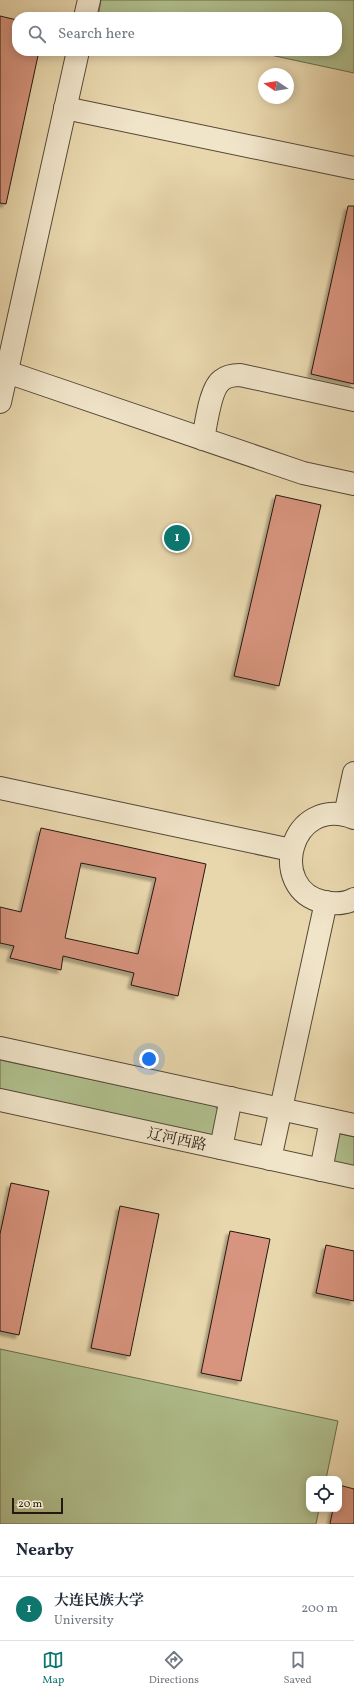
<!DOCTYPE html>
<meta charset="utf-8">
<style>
:root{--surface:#fff;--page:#f6f6f7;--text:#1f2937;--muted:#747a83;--line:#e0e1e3;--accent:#0f766e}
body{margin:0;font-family:Vollkorn,"Noto Serif SC",serif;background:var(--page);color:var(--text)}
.controls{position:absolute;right:12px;bottom:12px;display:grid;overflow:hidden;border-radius:8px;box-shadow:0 2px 10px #0003}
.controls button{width:36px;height:36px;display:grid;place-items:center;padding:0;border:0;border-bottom:1px solid var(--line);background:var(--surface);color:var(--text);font:20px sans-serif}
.compass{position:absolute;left:258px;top:68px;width:36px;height:36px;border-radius:50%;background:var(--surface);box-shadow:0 2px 10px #0003;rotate:282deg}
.scale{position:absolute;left:12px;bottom:10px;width:51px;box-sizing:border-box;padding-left:4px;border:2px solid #241911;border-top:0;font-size:11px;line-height:14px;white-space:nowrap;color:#241911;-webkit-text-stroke:3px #f0e4c9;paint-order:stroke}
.you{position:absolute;left:149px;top:1059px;width:14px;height:14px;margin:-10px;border:3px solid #fff;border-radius:50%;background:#1a73e8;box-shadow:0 0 0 6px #1a73e833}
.badge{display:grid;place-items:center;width:26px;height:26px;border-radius:50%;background:var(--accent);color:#fff;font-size:13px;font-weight:700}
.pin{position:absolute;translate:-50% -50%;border:2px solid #fff;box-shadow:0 1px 4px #0006}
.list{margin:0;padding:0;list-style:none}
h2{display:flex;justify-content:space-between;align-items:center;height:52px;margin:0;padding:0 16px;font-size:17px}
h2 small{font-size:13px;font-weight:400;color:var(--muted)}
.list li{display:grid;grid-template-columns:26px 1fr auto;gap:12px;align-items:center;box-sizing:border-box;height:64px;padding:0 16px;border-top:1px solid var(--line)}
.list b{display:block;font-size:15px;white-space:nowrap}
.list p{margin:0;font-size:13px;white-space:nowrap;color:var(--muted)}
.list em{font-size:13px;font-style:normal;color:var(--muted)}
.icon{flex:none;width:22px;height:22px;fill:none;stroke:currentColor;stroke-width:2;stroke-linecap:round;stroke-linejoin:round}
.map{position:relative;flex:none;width:354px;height:1524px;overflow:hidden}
.search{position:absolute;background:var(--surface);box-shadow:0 2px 10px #0003;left:12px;right:12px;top:12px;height:44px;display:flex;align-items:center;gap:10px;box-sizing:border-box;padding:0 14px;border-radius:16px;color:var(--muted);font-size:15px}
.sheet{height:116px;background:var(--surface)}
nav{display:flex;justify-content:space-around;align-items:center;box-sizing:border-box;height:56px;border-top:1px solid var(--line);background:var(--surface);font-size:11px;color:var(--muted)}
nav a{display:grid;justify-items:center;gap:2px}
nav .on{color:var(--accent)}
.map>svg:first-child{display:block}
.green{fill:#b0bf8d;stroke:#6a6c4f}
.building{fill:#d7947e;stroke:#241911;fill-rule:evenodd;filter:url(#shadow)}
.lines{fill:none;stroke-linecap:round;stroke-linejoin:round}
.minor-casing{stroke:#554838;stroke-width:24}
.minor{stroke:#f0e4c9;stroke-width:22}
.labels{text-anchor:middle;stroke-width:4;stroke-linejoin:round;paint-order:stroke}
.street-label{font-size:15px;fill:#241911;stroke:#f0e4c9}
</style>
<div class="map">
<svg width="354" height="1524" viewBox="0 0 354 1524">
<defs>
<filter id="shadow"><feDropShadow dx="-3.5" dy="3.5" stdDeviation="1" flood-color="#0004"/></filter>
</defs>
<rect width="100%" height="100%" fill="#e8d6ac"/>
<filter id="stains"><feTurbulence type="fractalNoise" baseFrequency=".005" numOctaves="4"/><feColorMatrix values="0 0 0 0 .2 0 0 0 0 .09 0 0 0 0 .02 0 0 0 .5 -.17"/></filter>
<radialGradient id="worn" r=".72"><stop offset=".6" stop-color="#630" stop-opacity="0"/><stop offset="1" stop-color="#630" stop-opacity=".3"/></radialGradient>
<g class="green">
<polygon points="101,0 354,0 354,73 252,51 337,51 337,17 98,17"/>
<polygon points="0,1060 215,1106 224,1118 221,1128 210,1136 0,1090"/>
<polygon points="341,1134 354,1137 354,1167 335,1163 329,1152 331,1141"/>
<polygon points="0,1349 338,1421 326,1479 309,1479 309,1509 319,1509 316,1524 0,1524"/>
</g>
<g class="building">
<polygon points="0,16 17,20 17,51 39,51 6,204 0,203"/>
<polygon points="348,206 354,206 354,384 311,374"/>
<polygon points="276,495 321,505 279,686 234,676"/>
<path d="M41,828l165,36 -28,132 -47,-11 3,-12 -71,-17 -2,14 -51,-12 4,-12 -14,-3v-36l21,5zM81,863l75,15 -18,76 -73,-16z"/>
<polygon points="11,1183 49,1191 19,1335 0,1331 0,1234"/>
<polygon points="120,1206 159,1214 130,1356 91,1348"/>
<polygon points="230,1231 270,1239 241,1381 201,1373"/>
<polygon points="326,1245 354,1251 354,1301 316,1293"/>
<polygon points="339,1485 354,1489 354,1524 330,1524 333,1509 339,1509"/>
</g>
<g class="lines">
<defs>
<g id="minor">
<polyline points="85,17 89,0"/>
<polyline points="65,108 354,168"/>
<polyline points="7,372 303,473 354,484"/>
<polyline points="0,402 78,51"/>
<path d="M203,439c3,-14 7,-51 19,-59 5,-4 11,-5 18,-5l114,25"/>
<polyline points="0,788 291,850"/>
<polyline points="345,815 354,773"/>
<path d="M354,818c-64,-25 -88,72 -30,84 10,2 21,2 30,-3"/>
<polyline points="0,1048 354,1125"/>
<polyline points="0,1100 354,1177"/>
<polyline points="221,1148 231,1098"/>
<polyline points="270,1159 326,902"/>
<polyline points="321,1170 331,1120"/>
</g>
</defs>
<use href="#minor" class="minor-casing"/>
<use href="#minor" class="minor"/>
</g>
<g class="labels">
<g class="street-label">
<text transform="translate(177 1139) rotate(12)" y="5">辽河西路</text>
</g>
</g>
<rect width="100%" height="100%" filter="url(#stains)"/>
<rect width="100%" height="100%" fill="url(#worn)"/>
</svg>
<div class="controls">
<button><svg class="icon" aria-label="locate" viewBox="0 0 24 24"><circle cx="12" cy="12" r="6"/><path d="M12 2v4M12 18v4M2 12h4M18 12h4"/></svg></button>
</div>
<svg class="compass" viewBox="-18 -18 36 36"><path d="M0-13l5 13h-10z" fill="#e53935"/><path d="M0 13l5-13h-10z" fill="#747a83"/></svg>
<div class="scale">20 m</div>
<div class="you"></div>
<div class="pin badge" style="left:177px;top:538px">1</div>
<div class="search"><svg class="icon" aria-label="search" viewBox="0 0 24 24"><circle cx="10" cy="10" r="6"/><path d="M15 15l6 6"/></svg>Search here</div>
</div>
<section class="sheet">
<h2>Nearby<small></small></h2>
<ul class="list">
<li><span class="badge">1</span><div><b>大连民族大学</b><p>University</p></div><em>200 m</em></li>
</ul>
</section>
<nav>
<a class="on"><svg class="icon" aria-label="map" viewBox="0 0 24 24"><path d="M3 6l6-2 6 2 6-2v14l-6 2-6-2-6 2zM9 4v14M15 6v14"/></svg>Map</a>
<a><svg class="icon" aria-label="directions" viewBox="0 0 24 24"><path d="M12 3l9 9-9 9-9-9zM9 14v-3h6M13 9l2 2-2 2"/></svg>Directions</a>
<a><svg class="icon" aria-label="saved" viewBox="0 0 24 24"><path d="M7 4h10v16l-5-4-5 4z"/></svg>Saved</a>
</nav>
